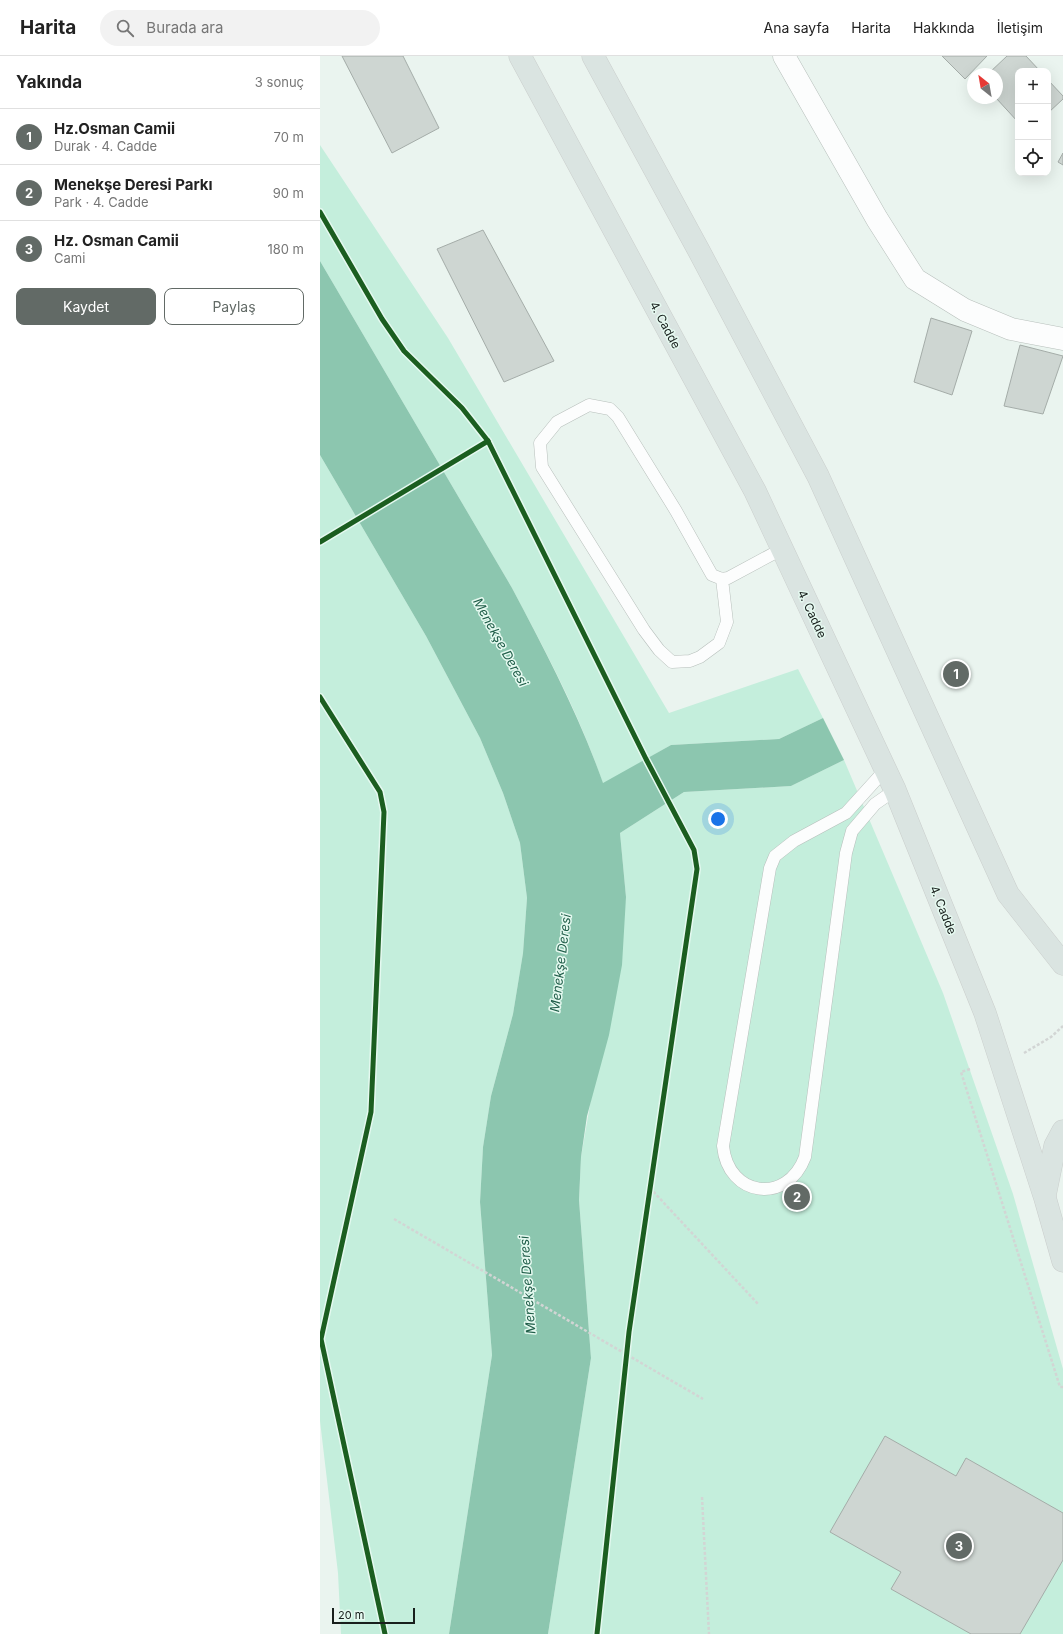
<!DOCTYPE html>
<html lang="tr">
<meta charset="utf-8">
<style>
:root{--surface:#fff;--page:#f2f2f2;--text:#222;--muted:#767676;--line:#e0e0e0;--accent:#626a66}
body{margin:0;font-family:Inter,sans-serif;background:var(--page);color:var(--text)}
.controls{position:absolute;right:12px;top:12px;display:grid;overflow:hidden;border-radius:8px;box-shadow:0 4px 16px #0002}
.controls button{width:36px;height:36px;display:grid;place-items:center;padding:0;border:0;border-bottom:1px solid var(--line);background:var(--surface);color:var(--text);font:20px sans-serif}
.compass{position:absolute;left:647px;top:12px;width:36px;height:36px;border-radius:50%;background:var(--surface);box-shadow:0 4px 16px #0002;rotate:329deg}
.scale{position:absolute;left:12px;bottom:10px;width:83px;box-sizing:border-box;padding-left:4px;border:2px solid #181f1c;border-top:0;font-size:11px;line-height:14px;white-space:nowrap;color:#181f1c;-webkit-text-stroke:3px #e5f9f0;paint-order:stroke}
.you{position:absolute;left:398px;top:763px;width:14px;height:14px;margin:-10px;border:3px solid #fff;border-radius:50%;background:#1a73e8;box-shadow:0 0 0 6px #1a73e833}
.badge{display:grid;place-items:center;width:26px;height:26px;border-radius:50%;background:var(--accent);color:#fff;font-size:13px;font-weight:700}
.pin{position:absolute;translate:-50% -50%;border:2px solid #fff;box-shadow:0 1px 4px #0006}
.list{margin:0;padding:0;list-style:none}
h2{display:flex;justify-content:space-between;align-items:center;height:52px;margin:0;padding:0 16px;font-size:17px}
h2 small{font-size:13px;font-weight:400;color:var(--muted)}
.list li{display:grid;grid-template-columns:26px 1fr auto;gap:12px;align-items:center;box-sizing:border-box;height:56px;padding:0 16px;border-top:1px solid var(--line)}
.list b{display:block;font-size:15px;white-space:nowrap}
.list p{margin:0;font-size:13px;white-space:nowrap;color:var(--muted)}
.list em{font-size:13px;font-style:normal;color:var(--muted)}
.actions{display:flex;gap:8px;padding:12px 16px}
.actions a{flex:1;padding:9px 0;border:1px solid var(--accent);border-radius:8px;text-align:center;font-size:14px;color:var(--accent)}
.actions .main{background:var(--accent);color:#fff}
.icon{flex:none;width:22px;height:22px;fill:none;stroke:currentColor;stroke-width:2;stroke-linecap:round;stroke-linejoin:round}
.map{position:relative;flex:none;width:743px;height:1578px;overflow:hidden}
header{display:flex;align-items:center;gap:24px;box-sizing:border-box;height:56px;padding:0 20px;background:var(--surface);border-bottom:1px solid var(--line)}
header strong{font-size:19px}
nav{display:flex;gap:22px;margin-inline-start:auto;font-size:14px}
.search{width:280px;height:36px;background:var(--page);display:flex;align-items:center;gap:10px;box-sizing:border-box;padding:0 14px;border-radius:22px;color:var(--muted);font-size:15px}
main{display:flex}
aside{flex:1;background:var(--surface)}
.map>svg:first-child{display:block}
.green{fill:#c4eedc}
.water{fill:#8cc6af}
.building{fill:#ced6d2;stroke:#a4aca8}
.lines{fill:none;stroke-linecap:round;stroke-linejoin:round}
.service-casing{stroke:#b7bfbb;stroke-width:13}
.minor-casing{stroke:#b7bfbb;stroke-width:23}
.primary-casing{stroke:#cacecc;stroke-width:23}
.path{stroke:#d2d5d4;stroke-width:2.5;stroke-dasharray:3 2;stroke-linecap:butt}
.service{stroke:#fcfdfd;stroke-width:12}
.minor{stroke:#fcfdfd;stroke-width:22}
.primary{stroke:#dae4e1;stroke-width:22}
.cycleway-casing{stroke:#e5f9f0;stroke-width:8}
.cycleway{stroke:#1b5e20;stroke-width:5}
.labels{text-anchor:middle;stroke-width:3;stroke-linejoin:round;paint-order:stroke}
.street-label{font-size:12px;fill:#181f1c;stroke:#e5f9f0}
.water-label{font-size:13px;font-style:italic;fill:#205e49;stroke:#e5f9f0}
</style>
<header>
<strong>Harita</strong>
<div class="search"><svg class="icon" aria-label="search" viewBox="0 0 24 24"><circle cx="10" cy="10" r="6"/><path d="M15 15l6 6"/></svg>Burada ara</div>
<nav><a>Ana sayfa</a><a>Harita</a><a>Hakkında</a><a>İletişim</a></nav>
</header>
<main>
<aside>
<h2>Yakında<small>3 sonuç</small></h2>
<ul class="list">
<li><span class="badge">1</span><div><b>Hz.Osman Camii</b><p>Durak · 4. Cadde</p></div><em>70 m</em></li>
<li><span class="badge">2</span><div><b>Menekşe Deresi Parkı</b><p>Park · 4. Cadde</p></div><em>90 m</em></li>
<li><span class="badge">3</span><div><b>Hz. Osman Camii</b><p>Cami</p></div><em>180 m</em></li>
</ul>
<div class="actions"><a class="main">Kaydet</a><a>Paylaş</a></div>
</aside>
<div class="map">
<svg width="743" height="1578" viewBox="0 0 743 1578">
<rect width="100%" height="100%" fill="#eaf4ef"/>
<g class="green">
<path d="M0,89l128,193 221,375 129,-44 25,49 -44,21 -108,6 -68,39c-23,-69 -57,-132 -91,-196l-192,-327z"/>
<polygon points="0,399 106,580 160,682 183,737 200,787 207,842 203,897 193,958 171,1040 163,1091 160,1146 172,1299 129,1578 21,1578 18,1517 0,1365"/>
<polygon points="524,704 623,937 693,1138 743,1313 743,1578 228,1578 271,1302 259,1144 261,1101 306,841 300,777 364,736 471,730"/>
</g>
<path class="water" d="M0,205l192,327c34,64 67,127 91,195l68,-38 108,-6 44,-21 21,42 -53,26 -107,6 -64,41 6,64 -4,68 -13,70 -22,81 -6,41 -2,43 12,158 -43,276h-99l43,-279 -12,-153 3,-55 8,-51 22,-82 10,-61 4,-55 -7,-55 -17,-50 -23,-55 -54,-102 -106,-181z"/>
<g class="building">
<polygon points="22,0 83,0 119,72 72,97"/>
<polygon points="622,0 667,0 645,23"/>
<polygon points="687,0 706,0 720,15 698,15 698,66 676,42 677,18 668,18"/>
<polygon points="728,24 743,40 743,43 728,57"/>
<polygon points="743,97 743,109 738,106"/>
<polygon points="163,174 234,305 184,326 117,193"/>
<polygon points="611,262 652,275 632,339 594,326"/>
<polygon points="700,289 743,300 723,358 684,350"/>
<polygon points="565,1380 636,1420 646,1402 743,1457 743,1504 700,1578 651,1578 571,1533 581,1516 510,1476"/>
</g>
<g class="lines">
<defs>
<g id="service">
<polyline points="402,523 407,566 399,587 380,601 370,605 352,606 339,594 324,574 222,411 220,387 237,366 269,349 290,353 298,361 356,455 392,519 402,523 408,522 462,493"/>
<path d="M565,714l-39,43 -52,28 -19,15 -5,12 -47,278c5,51 64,59 82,11l41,-304 6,-22 23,-27 20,-14"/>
</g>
<polyline id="minor" points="464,0 557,163 595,223 645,254 691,273 743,283"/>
<g id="primary">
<polyline points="200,0 435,435 575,734 665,957 725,1142 743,1205"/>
<polyline points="273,0 379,195 498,420 688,838 743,908"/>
<polyline points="725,1139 735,1090 743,1075"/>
</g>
</defs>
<use href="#service" class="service-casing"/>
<use href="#minor" class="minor-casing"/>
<use href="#primary" class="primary-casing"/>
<g class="path">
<polyline points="704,997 731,981 743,970"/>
<polyline points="650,1013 641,1016 740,1331 743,1331"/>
<polyline points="330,1132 439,1249"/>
<polyline points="74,1163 383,1343"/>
<polyline points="382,1441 389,1578"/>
</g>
<use href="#service" class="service"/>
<use href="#minor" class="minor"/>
<use href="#primary" class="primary"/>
<defs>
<g id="cycleway">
<polyline points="0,156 62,263 84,295 142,352 168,385"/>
<polyline points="0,486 168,385 326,703 374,794 377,813 309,1276 277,1578"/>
<polyline points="0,641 60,736 64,756 51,1056 1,1283 65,1578"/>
</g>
</defs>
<use href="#cycleway" class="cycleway-casing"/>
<use href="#cycleway" class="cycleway"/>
</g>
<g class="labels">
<g class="street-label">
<text transform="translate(345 269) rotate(62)" y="4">4. Cadde</text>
<text transform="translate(492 558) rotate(65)" y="4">4. Cadde</text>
<text transform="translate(623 854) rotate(68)" y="4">4. Cadde</text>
</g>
<g class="water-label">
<text transform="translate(181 586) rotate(61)" y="5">Menekşe Deresi</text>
<text transform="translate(240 907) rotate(-83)" y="5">Menekşe Deresi</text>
<text transform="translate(207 1229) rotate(-94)" y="5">Menekşe Deresi</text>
</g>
</g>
</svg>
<div class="controls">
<button>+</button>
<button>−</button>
<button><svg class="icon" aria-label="locate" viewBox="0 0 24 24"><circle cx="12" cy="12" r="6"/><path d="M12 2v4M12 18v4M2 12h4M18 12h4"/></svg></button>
</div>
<svg class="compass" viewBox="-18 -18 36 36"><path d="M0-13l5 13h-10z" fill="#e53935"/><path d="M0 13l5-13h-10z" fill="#767676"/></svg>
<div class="scale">20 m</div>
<div class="you"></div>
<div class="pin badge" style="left:636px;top:618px">1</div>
<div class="pin badge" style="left:477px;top:1141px">2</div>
<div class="pin badge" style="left:639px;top:1490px">3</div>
</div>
</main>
